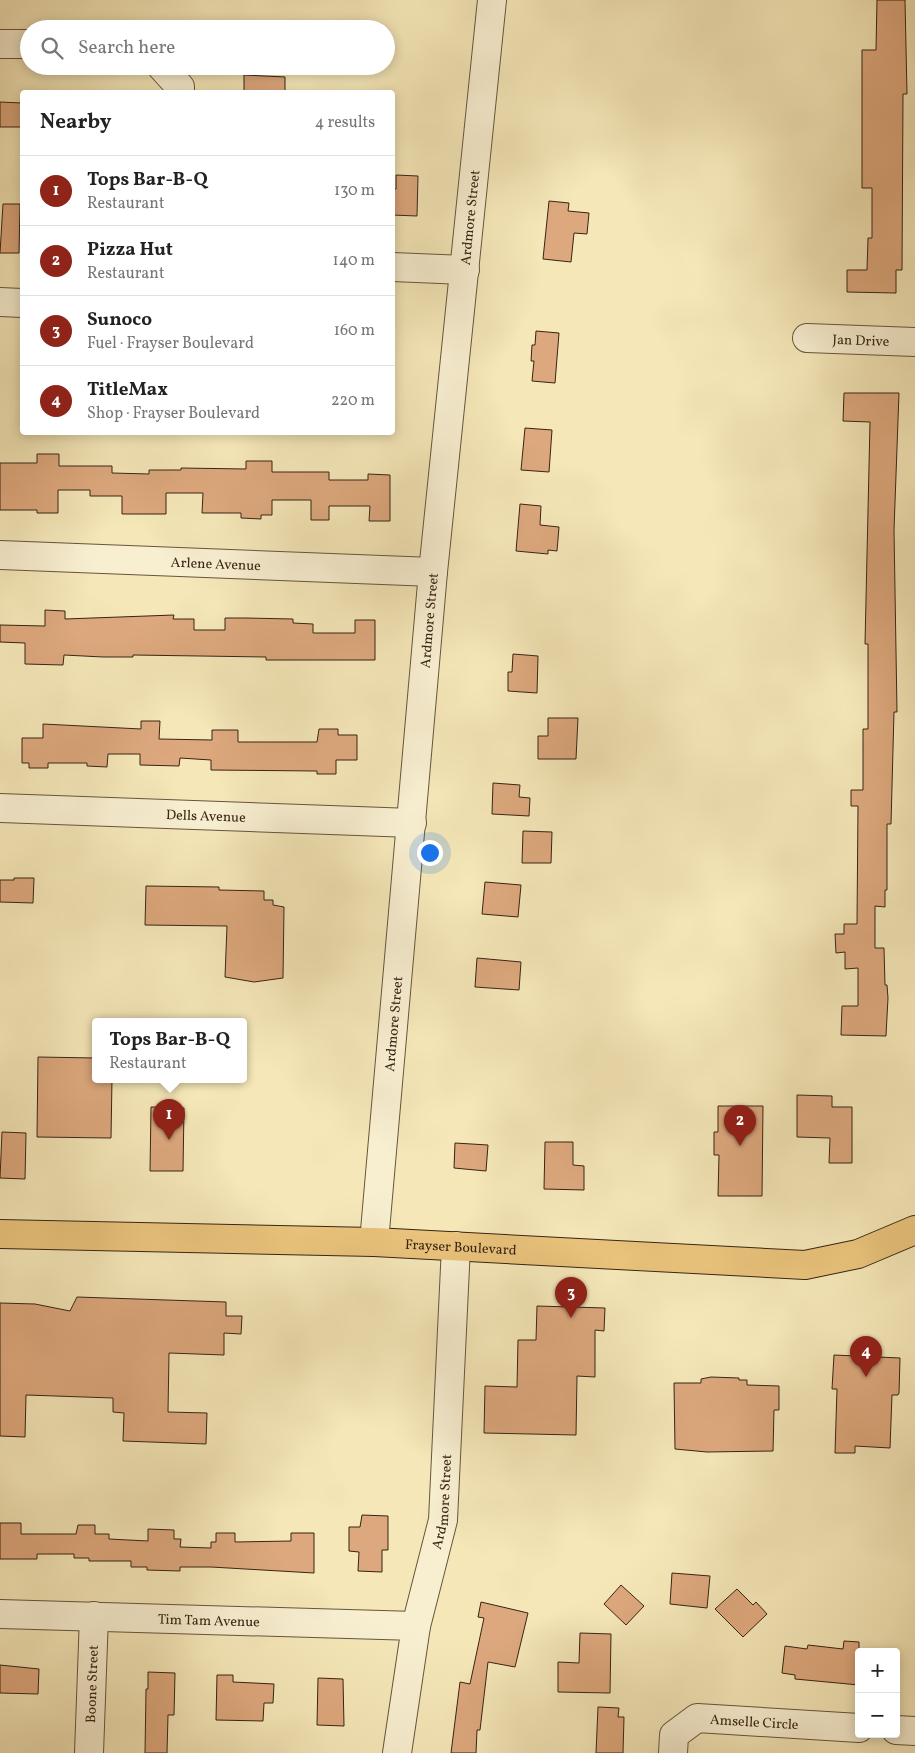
<!DOCTYPE html>
<meta charset="utf-8">
<style>
:root{--surface:#fff;--page:#f2f2f2;--text:#222;--muted:#767676;--line:#e0e0e0;--accent:#8f2418}
body{margin:0;font-family:Vollkorn,serif;background:var(--page);color:var(--text)}
.controls{position:absolute;right:15px;bottom:15px;display:grid;overflow:hidden;border-radius:5px;box-shadow:0 2px 12px #0003}
.controls button{width:45px;height:45px;display:grid;place-items:center;padding:0;border:0;border-bottom:1px solid var(--line);background:var(--surface);color:var(--text);font:25px sans-serif}
.you{position:absolute;left:429px;top:852px;width:18px;height:18px;margin:-12px;border:4px solid #fff;border-radius:50%;background:#1a73e8;box-shadow:0 0 0 8px #1a73e833}
.badge{display:grid;place-items:center;width:32px;height:32px;border-radius:50%;background:var(--accent);color:#fff;font-size:16px;font-weight:700}
.pin{position:absolute;translate:-50% -41px;filter:drop-shadow(0 1px 2px #0008)}
.pin::after{content:'';position:absolute;top:26px;width:18px;height:15px;background:inherit;clip-path:polygon(0 0,100% 0,50% 100%)}
.popup{position:absolute;left:92px;top:1018px;width:155px;height:65px;box-sizing:border-box;display:grid;place-content:center;border-radius:5px;background:var(--surface);filter:drop-shadow(0 1px 4px #0005);font-size:16px;white-space:nowrap;color:var(--muted)}
.popup b{font-size:19px;color:var(--text)}
.popup::after{content:'';position:absolute;left:50%;top:100%;margin-left:-10px;border:10px solid transparent;border-top-color:var(--surface)}
.list{margin:0;padding:0;list-style:none}
h2{display:flex;justify-content:space-between;align-items:center;height:65px;margin:0;padding:0 20px;font-size:21px}
h2 small{font-size:16px;font-weight:400;color:var(--muted)}
.list li{display:grid;grid-template-columns:32px 1fr auto;gap:15px;align-items:center;box-sizing:border-box;height:70px;padding:0 20px;border-top:1px solid var(--line)}
.list b{display:block;font-size:19px;white-space:nowrap}
.list p{margin:0;font-size:16px;white-space:nowrap;color:var(--muted)}
.list em{font-size:16px;font-style:normal;color:var(--muted)}
.icon{flex:none;width:28px;height:28px;fill:none;stroke:currentColor;stroke-width:2;stroke-linecap:round;stroke-linejoin:round}
.map{position:relative;flex:none;width:915px;height:1753px;overflow:hidden}
.search{position:absolute;background:var(--surface);box-shadow:0 2px 12px #0003;left:20px;top:20px;width:375px;height:55px;display:flex;align-items:center;gap:12px;box-sizing:border-box;padding:0 18px;border-radius:28px;color:var(--muted);font-size:19px}
.panel{position:absolute;background:var(--surface);box-shadow:0 2px 12px #0003;left:20px;top:90px;width:375px;height:345px;border-radius:5px}
.map>svg:first-child{display:block}
.building{fill:#dda87d;stroke:#372414}
.lines{fill:none;stroke-linecap:round;stroke-linejoin:round}
.minor-casing{stroke:#66553d;stroke-width:30}
.major-casing{stroke:#372414;stroke-width:30}
.minor{stroke:#f8efd1;stroke-width:28}
.major{stroke:#eac47c;stroke-width:28}
.labels{text-anchor:middle;stroke-width:4;stroke-linejoin:round;paint-order:stroke}
.street-label{font-size:14px;fill:#372414;stroke:#f8efd1}
</style>
<div class="map">
<svg width="915" height="1753" viewBox="0 0 915 1753">
<rect width="100%" height="100%" fill="#f5e7b8"/>
<filter id="stains"><feTurbulence type="fractalNoise" baseFrequency=".004" numOctaves="4"/><feColorMatrix values="0 0 0 0 .2 0 0 0 0 .09 0 0 0 0 .02 0 0 0 .5 -.17"/></filter>
<radialGradient id="worn" r=".72"><stop offset=".6" stop-color="#630" stop-opacity="0"/><stop offset="1" stop-color="#630" stop-opacity=".3"/></radialGradient>
<g class="building">
<polygon points="877,0 905,0 907,94 903,94 902,270 896,270 896,293 847,292 847,270 867,270 868,238 872,238 872,188 862,188 862,50 876,50"/>
<polygon points="244,75 285,77 285,92 244,92"/>
<polygon points="0,102 22,103 22,127 0,127"/>
<polygon points="396,175 418,176 417,216 392,215 392,189 396,189"/>
<polygon points="549,201 569,203 568,211 589,213 587,234 574,233 571,262 543,259"/>
<polygon points="3,204 20,204 19,253 0,253"/>
<polygon points="536,331 559,333 555,383 532,381 534,361 531,361 532,345 535,345"/>
<polygon points="844,393 899,393 894,530 897,712 894,712 891,824 887,824 887,890 885,890 885,907 875,906 875,948 884,948 885,985 887,985 888,998 886,1036 841,1035 842,1006 858,1006 858,968 845,969 845,952 836,953 835,934 844,934 844,924 857,924 858,806 851,806 851,790 863,790 863,729 868,729 868,644 865,644 870,422 843,421"/>
<polygon points="525,428 552,430 549,472 521,470"/>
<polygon points="37,454 59,454 59,466 112,466 112,473 149,474 149,470 181,470 181,468 246,469 246,461 272,461 272,472 329,472 329,480 368,480 368,474 390,475 390,521 369,521 370,506 329,506 329,520 311,520 311,500 272,500 272,515 261,515 261,519 241,518 241,513 202,513 203,493 166,493 166,514 122,514 122,496 90,496 90,490 58,490 58,513 37,513 37,510 0,510 0,463 37,463"/>
<polygon points="520,504 541,506 540,525 559,527 557,551 548,550 548,554 516,551"/>
<polygon points="45,610 65,611 65,619 174,615 173,619 194,619 194,630 225,630 225,618 245,618 293,619 293,623 313,624 313,633 355,633 355,620 375,620 375,660 266,660 266,657 133,655 133,657 103,657 64,655 63,665 25,664 25,643 0,642 0,625 45,626"/>
<polygon points="513,654 538,656 537,693 508,691 508,672 512,672"/>
<polygon points="548,718 578,718 576,759 538,759 538,736 548,736"/>
<polygon points="141,721 160,721 159,739 212,740 212,730 238,730 238,742 317,742 319,729 338,729 338,735 357,735 357,760 336,760 336,774 317,774 317,771 211,770 211,760 180,758 179,766 140,765 140,754 108,754 107,767 87,766 87,763 48,763 48,768 29,768 29,763 22,763 22,738 43,738 43,724 141,729"/>
<polygon points="493,783 520,785 519,797 530,798 529,816 492,814"/>
<polygon points="523,831 552,832 551,863 522,863"/>
<polygon points="14,878 34,878 33,903 0,902 0,880 14,880"/>
<polygon points="485,882 521,885 518,917 482,914"/>
<polygon points="146,886 219,887 219,890 264,891 264,900 273,900 273,905 284,907 283,978 254,982 225,977 227,926 145,925"/>
<polygon points="477,958 521,962 519,990 475,987"/>
<polygon points="38,1057 95,1058 95,1079 112,1079 111,1138 37,1137"/>
<polygon points="797,1095 832,1096 832,1107 852,1107 852,1163 829,1163 830,1138 797,1137"/>
<polygon points="718,1106 763,1106 762,1196 718,1196 719,1155 714,1155 714,1132 718,1132"/>
<polygon points="151,1107 184,1108 183,1171 150,1171"/>
<polygon points="2,1132 26,1133 25,1179 0,1178"/>
<polygon points="545,1142 573,1142 573,1165 584,1166 584,1190 544,1189"/>
<polygon points="455,1143 488,1145 486,1171 454,1168"/>
<polygon points="77,1297 226,1302 226,1316 242,1316 241,1334 224,1333 224,1355 169,1353 168,1412 207,1413 206,1444 123,1441 124,1413 113,1412 113,1398 26,1395 25,1437 0,1436 0,1303 35,1304 70,1311"/>
<polygon points="537,1306 605,1308 604,1331 595,1330 595,1377 577,1376 576,1435 484,1433 485,1386 517,1387 518,1340 536,1340"/>
<polygon points="834,1355 900,1358 899,1393 898,1395 892,1395 890,1448 855,1446 855,1453 835,1453 837,1389 832,1389"/>
<polygon points="711,1377 739,1378 739,1380 747,1380 747,1385 779,1386 779,1410 774,1410 773,1451 707,1452 675,1449 674,1383 701,1383 701,1379"/>
<polygon points="362,1515 388,1516 388,1550 382,1550 382,1572 358,1571 359,1552 349,1551 349,1527 360,1527"/>
<polygon points="0,1523 21,1523 21,1534 76,1534 78,1525 95,1525 95,1534 109,1534 109,1539 148,1541 148,1529 174,1530 174,1539 181,1539 180,1547 211,1548 211,1542 216,1542 216,1533 235,1533 235,1542 291,1541 291,1533 314,1533 314,1573 211,1567 180,1567 180,1571 147,1570 147,1567 131,1567 131,1561 89,1561 89,1558 74,1558 74,1554 37,1554 37,1559 0,1559"/>
<polygon points="672,1573 710,1576 707,1608 670,1604"/>
<polygon points="621,1585 644,1606 626,1625 604,1604"/>
<polygon points="737,1589 753,1605 756,1602 767,1614 743,1637 715,1609"/>
<polygon points="481,1602 528,1613 515,1667 488,1662 480,1730 477,1730 476,1753 451,1753 460,1682 470,1684 484,1618 478,1617"/>
<polygon points="580,1633 611,1634 610,1693 558,1692 558,1662 579,1663"/>
<polygon points="844,1641 859,1642 859,1685 795,1679 795,1675 782,1673 785,1646 807,1649 808,1645 843,1649"/>
<polygon points="0,1665 39,1669 38,1694 0,1693"/>
<polygon points="148,1672 175,1673 174,1715 168,1715 167,1753 145,1753 146,1689 148,1689"/>
<polygon points="217,1675 233,1675 233,1682 274,1684 273,1703 264,1703 263,1721 216,1720"/>
<polygon points="318,1678 343,1679 344,1726 317,1725"/>
<polygon points="598,1707 619,1708 618,1717 624,1717 623,1753 596,1753"/>
</g>
<g class="lines">
<defs>
<g id="minor">
<polyline points="0,44 29,44"/>
<polyline points="161,66 180,87 180,92"/>
<polyline points="392,267 465,270"/>
<polyline points="0,302 22,303"/>
<path id="s1" d="M807,338l108,4"/>
<path id="s2" d="M0,555l433,17"/>
<path id="s3" d="M0,808l412,15"/>
<path id="s4" d="M374,1242l59,-670 59,-572"/>
<path id="s5" d="M0,1614l416,12"/>
<polyline points="896,1730 915,1731"/>
<path id="s6" d="M89,1753l5,-137"/>
<path id="s7" d="M397,1753l19,-127 27,-106 13,-274"/>
<path id="s8" d="M673,1753l1,-18 23,-17 162,10"/>
</g>
<g id="major">
<path id="s9" d="M0,1234l374,8 431,23 53,-11 57,-24"/>
</g>
</defs>
<use href="#minor" class="minor-casing"/>
<use href="#major" class="major-casing"/>
<use href="#minor" class="minor"/>
<use href="#major" class="major"/>
</g>
<g class="labels">
<g class="street-label">
<text dy="5" stroke="none"><textPath href="#s4" startOffset="1029">Ardmore Street</textPath></text>
<text dy="5" stroke="none"><textPath href="#s1" startOffset="54">Jan Drive</textPath></text>
<text dy="5" stroke="none"><textPath href="#s2" startOffset="216">Arlene Avenue</textPath></text>
<text dy="5" stroke="none"><textPath href="#s4" startOffset="624">Ardmore Street</textPath></text>
<text dy="5" stroke="none"><textPath href="#s3" startOffset="206">Dells Avenue</textPath></text>
<text dy="5" stroke="none"><textPath href="#s4" startOffset="219">Ardmore Street</textPath></text>
<text dy="5" stroke="none"><textPath href="#s9" startOffset="461">Frayser Boulevard</textPath></text>
<text dy="5" stroke="none"><textPath href="#s7" startOffset="256">Ardmore Street</textPath></text>
<text dy="5" stroke="none"><textPath href="#s5" startOffset="209">Tim Tam Avenue</textPath></text>
<text dy="5" stroke="none"><textPath href="#s6" startOffset="69">Boone Street</textPath></text>
<text dy="5" stroke="none"><textPath href="#s8" startOffset="104">Amselle Circle</textPath></text>
</g>
</g>
<rect width="100%" height="100%" filter="url(#stains)"/>
<rect width="100%" height="100%" fill="url(#worn)"/>
</svg>
<div class="controls">
<button>+</button>
<button>−</button>
</div>
<div class="you"></div>
<div class="pin badge" style="left:169px;top:1140px">1</div>
<div class="popup"><b>Tops Bar-B-Q</b>Restaurant</div>
<div class="pin badge" style="left:740px;top:1146px">2</div>
<div class="pin badge" style="left:571px;top:1318px">3</div>
<div class="pin badge" style="left:866px;top:1377px">4</div>
<div class="search"><svg class="icon" aria-label="search" viewBox="0 0 24 24"><circle cx="10" cy="10" r="6"/><path d="M15 15l6 6"/></svg>Search here</div>
<section class="panel">
<h2>Nearby<small>4 results</small></h2>
<ul class="list">
<li><span class="badge">1</span><div><b>Tops Bar-B-Q</b><p>Restaurant</p></div><em>130 m</em></li>
<li><span class="badge">2</span><div><b>Pizza Hut</b><p>Restaurant</p></div><em>140 m</em></li>
<li><span class="badge">3</span><div><b>Sunoco</b><p>Fuel · Frayser Boulevard</p></div><em>160 m</em></li>
<li><span class="badge">4</span><div><b>TitleMax</b><p>Shop · Frayser Boulevard</p></div><em>220 m</em></li>
</ul>
</section>
</div>
